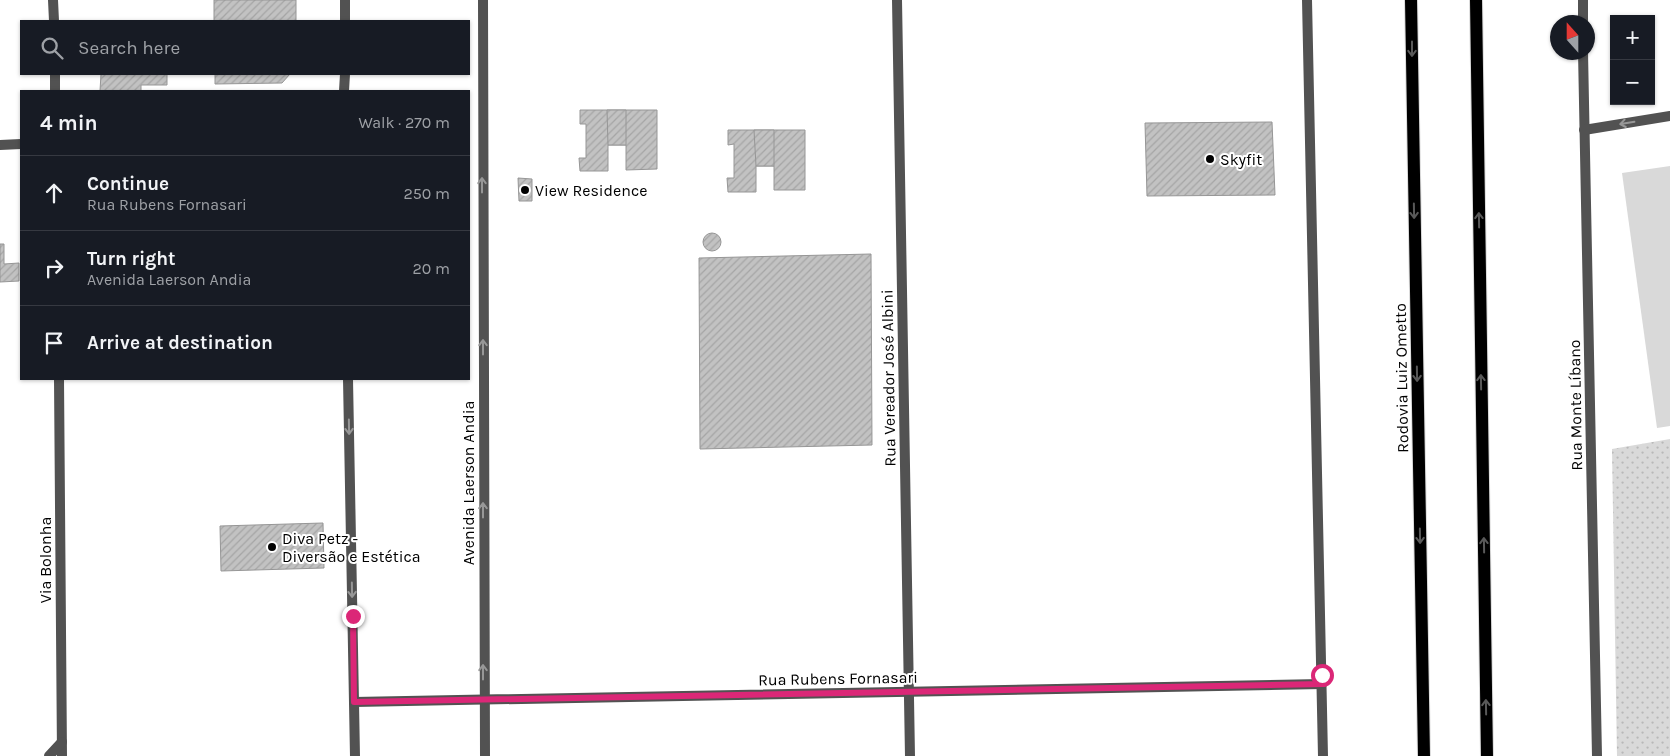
<!DOCTYPE html>
<meta charset="utf-8">
<style>
:root{--surface:#171b24;--page:#242831;--text:#f1f3f6;--muted:#9ea1a6;--line:#363941}
body{margin:0;font-family:Karla,sans-serif;background:var(--page);color:var(--text)}
.controls{position:absolute;right:15px;top:15px;display:grid;overflow:hidden;border-radius:0px;box-shadow:0 1px 4px #0004}
.controls button{width:45px;height:45px;display:grid;place-items:center;padding:0;border:0;border-bottom:1px solid var(--line);background:var(--surface);color:var(--text);font:25px sans-serif}
.compass{position:absolute;left:1550px;top:15px;width:45px;height:45px;border-radius:50%;background:var(--surface);box-shadow:0 1px 4px #0004;rotate:339deg}
.stop{position:absolute;width:15px;height:15px;margin:-11px;border:4px solid #db2777;border-radius:50%;background:#fff}
.stop.end{background:#db2777;border-color:#fff;box-shadow:0 1px 5px #0008}
.list{margin:0;padding:0;list-style:none}
h2{display:flex;justify-content:space-between;align-items:center;height:65px;margin:0;padding:0 20px;font-size:21px}
h2 small{font-size:16px;font-weight:400;color:var(--muted)}
.list li{display:grid;grid-template-columns:32px 1fr auto;gap:15px;align-items:center;box-sizing:border-box;height:75px;padding:0 20px;border-top:1px solid var(--line)}
.list b{display:block;font-size:19px;white-space:nowrap}
.list p{margin:0;font-size:16px;white-space:nowrap;color:var(--muted)}
.list em{font-size:16px;font-style:normal;color:var(--muted)}
.icon{flex:none;width:28px;height:28px;fill:none;stroke:currentColor;stroke-width:2;stroke-linecap:round;stroke-linejoin:round}
.map{position:relative;flex:none;width:1670px;height:756px;overflow:hidden}
.search{position:absolute;background:var(--surface);box-shadow:0 1px 4px #0004;left:20px;top:20px;width:450px;height:55px;display:flex;align-items:center;gap:12px;box-sizing:border-box;padding:0 18px;border-radius:0px;color:var(--muted);font-size:19px}
.panel{position:absolute;background:var(--surface);box-shadow:0 1px 4px #0004;left:20px;top:90px;width:450px;height:290px;border-radius:0px}
.map>svg:first-child{display:block}
.grass{fill:url(#grass-dots)}
.pitch{fill:#d9d9d9}
.building{fill:url(#building-hatch);stroke:#969696}
.lines{fill:none;stroke-linecap:round;stroke-linejoin:round}
.primary-casing{stroke:#dbdbdb;stroke-width:14}
.minor{stroke:#525252;stroke-width:10}
.primary{stroke:#000;stroke-width:12}
.oneway{stroke:#595959}
.oneway2{stroke:#979797}
.route{stroke:#db2777;stroke-width:6}
.poi-dot{fill:#000;stroke:#fff;stroke-width:2}
.labels{text-anchor:middle;stroke-width:4;stroke-linejoin:round;paint-order:stroke}
.poi-label{font-size:16px;fill:#000;stroke:#fff;text-anchor:start}
.street-label{font-size:16px;fill:#000;stroke:#fff}
</style>
<div class="map">
<svg width="1670" height="756" viewBox="0 0 1670 756">
<defs>
<pattern id="grass-dots" width="8" height="8" patternUnits="userSpaceOnUse" patternTransform="scale(1.25)"><rect width="8" height="8" fill="#d9d9d9"/><path d="M2 2h.1M6 6h.1" fill="none" stroke="#b8b8b8" stroke-width="1.8" stroke-linecap="round"/></pattern>
<pattern id="building-hatch" width="6" height="6" patternUnits="userSpaceOnUse" patternTransform="scale(1.25)"><rect width="6" height="6" fill="#c2c2c2"/><path d="M-1 1l2-2M0 6l6-6M5 7l2-2" fill="none" stroke="#a5a5a5"/></pattern>
</defs>
<rect width="100%" height="100%" fill="#fff"/>
<polygon class="grass" points="1670,439 1670,756 1617,756 1612,449"/>
<polygon class="pitch" points="1670,166 1670,426 1657,428 1622,173"/>
<g class="building">
<rect x="214" y="0" width="82" height="21"/>
<polygon points="101,74 167,74 167,85 141,85 141,91 100,91"/>
<polygon points="215,74 290,74 282,83 215,84"/>
<polygon points="580,110 657,110 657,169 626,170 626,145 608,145 608,171 580,171 579,158 586,158 586,124 580,124"/>
<polygon points="607,110 626,110 626,145 608,145"/>
<polygon points="1272,122 1275,195 1147,196 1145,123"/>
<polygon points="728,130 805,130 805,190 774,190 774,166 756,166 756,192 728,192 727,178 734,178 734,144 728,145"/>
<polygon points="754,130 774,130 774,166 756,166"/>
<polygon points="518,178 532,179 532,201 519,201"/>
<circle cx="712" cy="242" r="9"/>
<polygon points="0,244 4,244 4,264 19,263 19,281 0,282"/>
<polygon points="871,254 872,445 700,449 699,258"/>
<polygon points="323,523 324,568 221,571 220,526"/>
</g>
<g class="lines">
<defs>
<g id="primary">
<polyline points="1411,0 1424,756"/>
<polyline points="1476,0 1487,756"/>
</g>
</defs>
<use href="#primary" class="primary-casing"/>
<g class="minor">
<polyline points="53,0 54,21"/>
<polyline points="483,0 485,756"/>
<polyline points="897,0 910,756"/>
<polyline points="1307,0 1323,756"/>
<polyline points="1583,0 1583,22"/>
<polyline points="345,21 345,0"/>
<polyline points="1583,52 1597,756"/>
<polyline points="55,74 55,91"/>
<polyline points="344,91 345,74"/>
<polyline points="1584,130 1670,116"/>
<polyline points="0,145 21,144"/>
<polyline points="59,379 62,756"/>
<polyline points="348,379 355,756"/>
<polyline points="354,702 1322,684"/>
<polyline points="49,756 62,742"/>
</g>
<use href="#primary" class="primary"/>
</g>
<defs><path id="oneway-shaft" d="M-6 0H5M1.5-3L5.5 0L1.5 3" fill="none" stroke-width="1.6" stroke-linecap="round" stroke-linejoin="round" transform="scale(1.25)"/></defs>
<g class="oneway">
<use href="#oneway-shaft" transform="translate(1412 49) rotate(90)"/>
<use href="#oneway-shaft" transform="translate(1414 211) rotate(89)"/>
<use href="#oneway-shaft" transform="translate(1479 220) rotate(-91)"/>
<use href="#oneway-shaft" transform="translate(1417 374) rotate(89)"/>
<use href="#oneway-shaft" transform="translate(1481 382) rotate(-91)"/>
<use href="#oneway-shaft" transform="translate(1420 536) rotate(89)"/>
<use href="#oneway-shaft" transform="translate(1484 545) rotate(-91)"/>
<use href="#oneway-shaft" transform="translate(1486 707) rotate(-91)"/>
</g>
<g class="oneway2">
<use href="#oneway-shaft" transform="translate(1627 123) rotate(171)"/>
<use href="#oneway-shaft" transform="translate(482 185) rotate(-90)"/>
<use href="#oneway-shaft" transform="translate(483 347) rotate(-90)"/>
<use href="#oneway-shaft" transform="translate(349 427) rotate(89)"/>
<use href="#oneway-shaft" transform="translate(483 510) rotate(-90)"/>
<use href="#oneway-shaft" transform="translate(352 590) rotate(89)"/>
<use href="#oneway-shaft" transform="translate(483 672) rotate(-90)"/>
</g>
<g class="lines">
<polyline class="route" points="353,616 354,702 1322,684 1322,675"/>
</g>
<g class="poi-dot">
<circle cx="1210" cy="159" r="5"/>
<circle cx="525" cy="190" r="5"/>
<circle cx="272" cy="547" r="5"/>
</g>
<g class="labels">
<g class="poi-label">
<text x="1220" y="165">Skyfit</text>
<text x="535" y="196">View Residence</text>
<text x="282" y="544">Diva Petz -<tspan x="282" dy="18">Diversão e Estética</tspan></text>
</g>
<g class="street-label">
<text transform="translate(888 378) rotate(-91)" y="6">Rua Vereador José Albini</text>
<text transform="translate(1401 378) rotate(-91)" y="6">Rodovia Luiz Ometto</text>
<text transform="translate(1575 405) rotate(-91)" y="6">Rua Monte Líbano</text>
<text transform="translate(468 483) rotate(-90)" y="6">Avenida Laerson Andia</text>
<text transform="translate(45 560) rotate(-90)" y="6">Via Bolonha</text>
<text transform="translate(838 678) rotate(-1)" y="6">Rua Rubens Fornasari</text>
</g>
</g>
</svg>
<div class="controls">
<button>+</button>
<button>−</button>
</div>
<svg class="compass" viewBox="-18 -18 36 36"><path d="M0-13l5 13h-10z" fill="#e53935"/><path d="M0 13l5-13h-10z" fill="#9ea1a6"/></svg>
<div class="stop" style="left:1322px;top:675px"></div>
<div class="stop end" style="left:353px;top:616px"></div>
<div class="search"><svg class="icon" aria-label="search" viewBox="0 0 24 24"><circle cx="10" cy="10" r="6"/><path d="M15 15l6 6"/></svg>Search here</div>
<section class="panel">
<h2>4 min<small>Walk · 270 m</small></h2>
<ul class="list">
<li><svg class="icon" aria-label="ahead" viewBox="0 0 24 24"><path d="M12 20V5M6 11l6-6 6 6"/></svg><div><b>Continue</b><p>Rua Rubens Fornasari</p></div><em>250 m</em></li>
<li><svg class="icon" aria-label="right" viewBox="0 0 24 24"><path d="M7 20v-9h11M14 6l5 5-5 5"/></svg><div><b>Turn right</b><p>Avenida Laerson Andia</p></div><em>20 m</em></li>
<li><svg class="icon" aria-label="arrive" viewBox="0 0 24 24"><path d="M6 21V4h12l-3 4 3 4H6"/></svg><div><b>Arrive at destination</b></div></li>
</ul>
</section>
</div>
